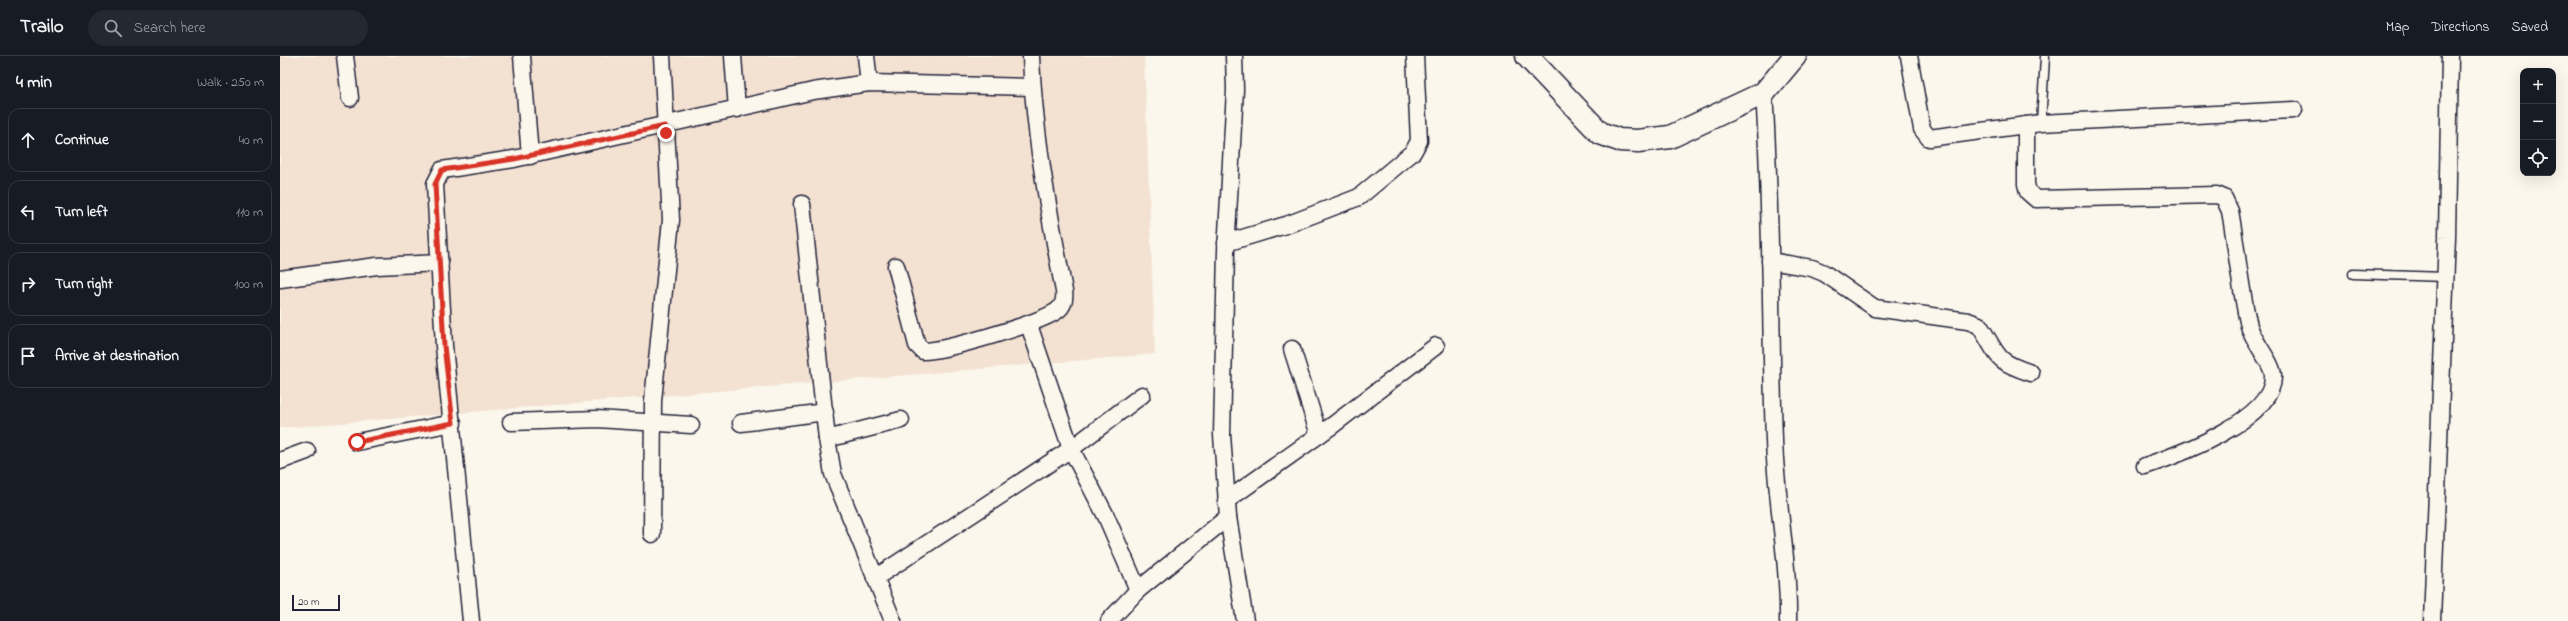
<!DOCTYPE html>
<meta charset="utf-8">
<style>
:root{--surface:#171b24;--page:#242831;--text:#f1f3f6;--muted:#9ea1a6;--line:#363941}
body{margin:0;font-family:"Indie Flower",sans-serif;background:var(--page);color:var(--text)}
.controls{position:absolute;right:12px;top:12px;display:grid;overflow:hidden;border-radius:8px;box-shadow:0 4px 16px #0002}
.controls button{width:36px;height:36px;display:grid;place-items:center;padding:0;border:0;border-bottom:1px solid var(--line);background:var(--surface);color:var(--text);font:20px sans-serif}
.scale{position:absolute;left:12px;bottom:10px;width:48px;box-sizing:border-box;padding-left:4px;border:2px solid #22223b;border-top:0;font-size:11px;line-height:14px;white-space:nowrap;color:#22223b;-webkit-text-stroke:3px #fbf7ec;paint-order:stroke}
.stop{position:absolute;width:12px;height:12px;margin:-9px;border:3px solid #d93025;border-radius:50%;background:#fff}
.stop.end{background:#d93025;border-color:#fff;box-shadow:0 1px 4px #0008}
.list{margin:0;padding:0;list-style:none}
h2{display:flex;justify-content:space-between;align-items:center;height:52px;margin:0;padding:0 16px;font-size:17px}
h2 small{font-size:13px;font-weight:400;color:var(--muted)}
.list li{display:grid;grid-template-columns:26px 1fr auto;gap:12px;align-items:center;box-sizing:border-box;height:64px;margin:0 8px 8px;padding:0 8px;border:1px solid var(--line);border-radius:12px}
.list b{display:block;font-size:15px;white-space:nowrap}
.list em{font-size:13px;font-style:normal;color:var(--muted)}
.icon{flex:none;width:22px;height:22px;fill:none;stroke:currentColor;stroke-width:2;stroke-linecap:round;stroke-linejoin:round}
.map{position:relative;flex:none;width:2288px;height:565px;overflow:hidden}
header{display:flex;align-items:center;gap:24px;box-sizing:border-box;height:56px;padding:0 20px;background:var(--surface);border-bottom:1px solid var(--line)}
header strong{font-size:19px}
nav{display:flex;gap:22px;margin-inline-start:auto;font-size:14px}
.search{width:280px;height:36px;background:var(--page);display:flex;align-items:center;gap:10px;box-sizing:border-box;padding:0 14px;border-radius:22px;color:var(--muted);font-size:15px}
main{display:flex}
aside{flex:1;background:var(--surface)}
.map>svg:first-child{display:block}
.built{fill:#f3e1d1}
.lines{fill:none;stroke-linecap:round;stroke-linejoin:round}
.lane-casing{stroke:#22223b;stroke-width:11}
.street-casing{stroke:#22223b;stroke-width:19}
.secondary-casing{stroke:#22223b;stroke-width:25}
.lane{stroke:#fbf7ec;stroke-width:8}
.street{stroke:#fbf7ec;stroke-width:16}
.secondary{stroke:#fbf7ec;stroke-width:22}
.route{stroke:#d93025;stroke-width:5}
</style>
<header>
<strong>Trailo</strong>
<div class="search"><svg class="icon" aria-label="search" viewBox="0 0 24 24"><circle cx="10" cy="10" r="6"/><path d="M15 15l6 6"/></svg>Search here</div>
<nav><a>Map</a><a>Directions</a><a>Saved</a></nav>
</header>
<main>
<aside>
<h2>4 min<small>Walk · 250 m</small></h2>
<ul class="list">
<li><svg class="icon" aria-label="ahead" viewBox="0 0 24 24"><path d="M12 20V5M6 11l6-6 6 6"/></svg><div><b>Continue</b></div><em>40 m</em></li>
<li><svg class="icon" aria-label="left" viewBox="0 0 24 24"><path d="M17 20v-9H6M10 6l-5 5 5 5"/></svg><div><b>Turn left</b></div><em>110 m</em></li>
<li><svg class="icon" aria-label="right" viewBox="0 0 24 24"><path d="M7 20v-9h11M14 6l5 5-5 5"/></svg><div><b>Turn right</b></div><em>100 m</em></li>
<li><svg class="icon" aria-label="arrive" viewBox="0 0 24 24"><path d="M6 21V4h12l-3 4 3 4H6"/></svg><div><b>Arrive at destination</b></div></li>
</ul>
</aside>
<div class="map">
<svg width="2288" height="565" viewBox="0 0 2288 565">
<rect width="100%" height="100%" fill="#fbf7ec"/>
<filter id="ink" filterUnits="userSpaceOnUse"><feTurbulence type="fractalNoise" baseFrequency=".025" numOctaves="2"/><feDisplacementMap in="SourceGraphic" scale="8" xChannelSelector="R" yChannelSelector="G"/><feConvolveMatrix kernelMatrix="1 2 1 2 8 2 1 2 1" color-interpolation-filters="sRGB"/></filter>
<g filter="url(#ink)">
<polygon class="built" points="0,0 864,0 875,298 0,372"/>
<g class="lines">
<defs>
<g id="lane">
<polyline points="1761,67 1765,1"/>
<polyline points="2073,218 2166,221"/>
</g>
<g id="street">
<polyline points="65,0 70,42"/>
<polyline points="242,0 250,100"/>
<polyline points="453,0 457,53"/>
<polyline points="586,0 589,27"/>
<polyline points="954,0 955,34 946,195 942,379 948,461 965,565"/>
<polyline points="1629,0 1642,73 1649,82 1761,67 2014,54"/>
<path d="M1484,37c8,116 6,232 10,347 2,61 15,120 14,181"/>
<path d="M1746,69v59l2,8 8,7 181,-4 7,3 6,13c7,38 10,78 19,115 5,17 23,36 24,49 3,44 -95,80 -128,91"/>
<polyline points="522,148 547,383 553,418 613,565"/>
<polyline points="946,187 1009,168 1079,141 1133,96 1139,85 1135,0"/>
<path d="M1490,205l42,7 12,5 51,35 93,13 11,4c21,31 13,35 52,48"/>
<path d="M616,210l21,79 6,6c22,0 118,-28 135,-41 6,-5 7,-12 6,-19 -15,-78 -30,-156 -33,-235"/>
<polyline points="0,223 97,210 160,207"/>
<polyline points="749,269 791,393 826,460 858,534"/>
<polyline points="1012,293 1039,379"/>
<polyline points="231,366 317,363 411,369"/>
<polyline points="461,367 545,356"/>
<polyline points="547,383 621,364"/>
<polyline points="77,386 173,367"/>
<polyline points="0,405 27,395"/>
<polyline points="946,445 1053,369 1156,290"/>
<polyline points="372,478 373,345 391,164 382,0"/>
<polyline points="595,522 791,393 862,339"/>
<polyline points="191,565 164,290 155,128 162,114 234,103 533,35 589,27 752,31"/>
<polyline points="829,565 858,534 948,461"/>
<polyline points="2152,565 2167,181 2170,0"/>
</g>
<polyline id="secondary" points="1247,0 1320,77 1339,84 1358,85 1390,81 1484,37 1515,0"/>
</defs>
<use href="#lane" class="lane-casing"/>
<use href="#street" class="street-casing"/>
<use href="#secondary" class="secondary-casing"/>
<use href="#lane" class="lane"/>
<use href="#street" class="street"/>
<use href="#secondary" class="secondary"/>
</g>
</g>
<g class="lines" filter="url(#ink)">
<polyline class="route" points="77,386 173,367 164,290 155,128 162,114 234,103 385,70 386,77"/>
</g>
</svg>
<div class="controls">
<button>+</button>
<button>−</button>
<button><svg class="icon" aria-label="locate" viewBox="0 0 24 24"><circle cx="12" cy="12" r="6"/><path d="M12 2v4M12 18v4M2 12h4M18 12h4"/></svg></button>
</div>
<div class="scale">20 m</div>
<div class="stop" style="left:77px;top:386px"></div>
<div class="stop end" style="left:386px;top:77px"></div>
</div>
</main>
